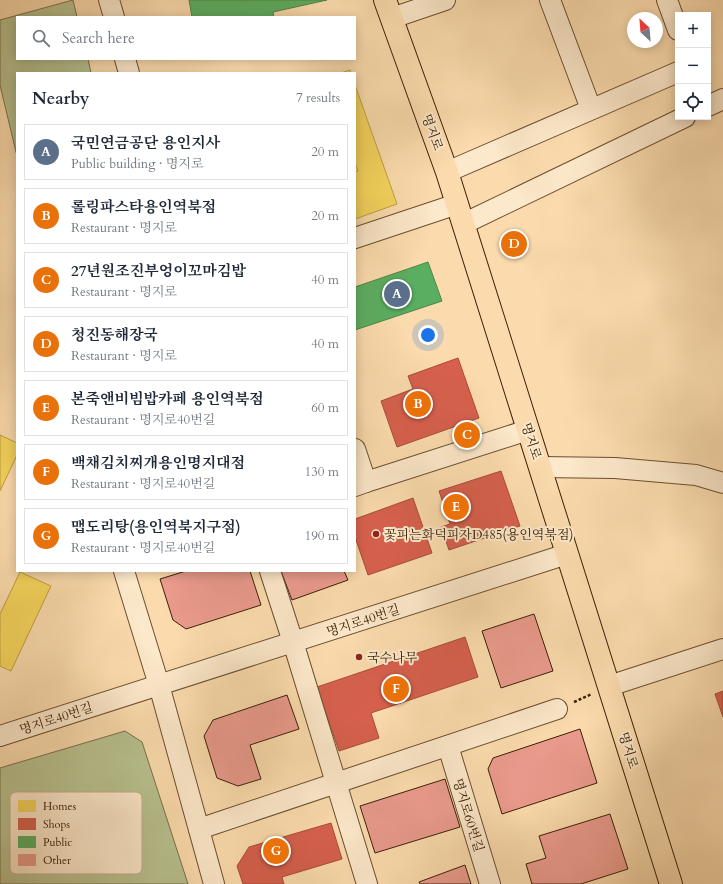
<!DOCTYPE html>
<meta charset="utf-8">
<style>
:root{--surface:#fff;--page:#f6f6f7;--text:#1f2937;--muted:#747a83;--line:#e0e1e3;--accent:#db2777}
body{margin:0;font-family:Cardo,"Noto Serif KR",serif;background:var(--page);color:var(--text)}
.controls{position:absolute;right:12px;top:12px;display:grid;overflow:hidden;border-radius:0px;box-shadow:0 2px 10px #0003}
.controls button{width:36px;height:36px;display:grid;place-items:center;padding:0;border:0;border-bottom:1px solid var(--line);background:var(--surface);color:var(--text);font:20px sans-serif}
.compass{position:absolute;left:627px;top:12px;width:36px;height:36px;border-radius:50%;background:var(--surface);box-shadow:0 2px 10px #0003;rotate:334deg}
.you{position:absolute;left:428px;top:335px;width:14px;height:14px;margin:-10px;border:3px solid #fff;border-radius:50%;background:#1a73e8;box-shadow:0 0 0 6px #1a73e833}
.badge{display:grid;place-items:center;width:26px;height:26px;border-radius:50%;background:var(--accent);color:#fff;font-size:13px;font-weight:700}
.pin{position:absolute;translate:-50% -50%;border:2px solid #fff;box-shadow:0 1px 4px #0006}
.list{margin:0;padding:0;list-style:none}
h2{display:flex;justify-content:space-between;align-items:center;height:52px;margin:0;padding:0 16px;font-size:17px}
h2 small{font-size:13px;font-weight:400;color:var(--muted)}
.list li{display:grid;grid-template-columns:26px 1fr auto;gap:12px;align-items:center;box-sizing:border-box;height:56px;margin:0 8px 8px;padding:0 8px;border:1px solid var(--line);border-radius:0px}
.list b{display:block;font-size:15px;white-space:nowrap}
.list p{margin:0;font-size:13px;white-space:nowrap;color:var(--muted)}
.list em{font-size:13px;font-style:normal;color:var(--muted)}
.icon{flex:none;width:22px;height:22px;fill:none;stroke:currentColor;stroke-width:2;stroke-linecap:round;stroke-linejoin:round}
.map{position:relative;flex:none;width:723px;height:884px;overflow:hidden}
.search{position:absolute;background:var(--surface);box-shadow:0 2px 10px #0003;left:16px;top:16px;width:340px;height:44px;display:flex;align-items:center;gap:10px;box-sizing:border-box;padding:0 14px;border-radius:0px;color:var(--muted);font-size:15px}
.panel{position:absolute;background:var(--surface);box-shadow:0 2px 10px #0003;left:16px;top:72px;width:340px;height:500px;border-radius:0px}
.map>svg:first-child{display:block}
.green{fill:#b8c18f;stroke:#79704a}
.homes{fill:#f6d55c;stroke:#be9f42}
.shops{fill:#d6604d;stroke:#a74d38}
.public{fill:#5aae61;stroke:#508346}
.building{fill:#eb9b8d;stroke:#3a2006}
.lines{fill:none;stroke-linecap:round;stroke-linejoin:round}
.minor-casing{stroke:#6a4f30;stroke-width:22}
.major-casing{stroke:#3a2006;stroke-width:24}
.path{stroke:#3a2006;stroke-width:2.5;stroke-dasharray:3 2;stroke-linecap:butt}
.minor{stroke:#fce8ca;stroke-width:20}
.major{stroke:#fbdbad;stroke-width:22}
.poi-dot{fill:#8f2418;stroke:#fce8ca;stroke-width:1.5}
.labels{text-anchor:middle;stroke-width:4;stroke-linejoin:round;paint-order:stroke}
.street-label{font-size:13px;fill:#3a2006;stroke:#fce8ca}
.poi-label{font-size:13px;fill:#3a2006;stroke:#fce8ca;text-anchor:start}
.key{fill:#fce8ca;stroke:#c2ac8f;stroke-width:1}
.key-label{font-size:11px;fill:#3a2006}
</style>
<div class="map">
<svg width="723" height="884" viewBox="0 0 723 884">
<rect width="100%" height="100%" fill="#fbdbad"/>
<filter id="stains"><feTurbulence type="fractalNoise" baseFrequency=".005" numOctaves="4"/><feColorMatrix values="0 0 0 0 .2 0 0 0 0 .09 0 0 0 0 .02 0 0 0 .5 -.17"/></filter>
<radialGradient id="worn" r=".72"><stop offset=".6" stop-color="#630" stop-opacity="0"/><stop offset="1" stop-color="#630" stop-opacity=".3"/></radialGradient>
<g class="green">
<polygon points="73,0 77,17 17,17 17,59 88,59 91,73 17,73 17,156 0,85 0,20"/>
<polygon points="125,731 142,742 188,884 0,884 0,768"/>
</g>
<g class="homes">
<polygon points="350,70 351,73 341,73"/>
<polygon points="355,85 397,204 355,219 355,172 358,171 355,163"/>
<polygon points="0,435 17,443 17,455 0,491"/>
<polygon points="20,572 51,586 11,671 0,666 0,614"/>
</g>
<g class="shops">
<polygon points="458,358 479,418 397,447 381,401 413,389 408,376"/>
<polygon points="501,471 520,526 449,550 441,527 450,524 439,491"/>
<polygon points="413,498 432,553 368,575 355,537 355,519"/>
<polygon points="465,637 478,677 371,713 379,738 339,751 317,687"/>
<polygon points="723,691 723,717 715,694"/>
<polygon points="331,823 342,859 282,877 284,884 243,884 237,866 249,847"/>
</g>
<g class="public">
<polygon points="189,0 327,0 273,12 274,17 192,17"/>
<polygon points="428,262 442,301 355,330 355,287"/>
</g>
<g class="building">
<polygon points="186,571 250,571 261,605 186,629 173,620 160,579"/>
<polygon points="281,571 344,571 348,580 292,600"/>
<polygon points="534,614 553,671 501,688 482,631"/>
<polygon points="287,695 299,729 250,745 261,779 238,786 217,778 204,736 213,720"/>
<polygon points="580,729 597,783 502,814 488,769 493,758"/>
<polygon points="445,779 460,827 375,853 360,806"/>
<polygon points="610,814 628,869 581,884 532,884 526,864 546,858 539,836"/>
<polygon points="465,865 471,884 420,884 419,882"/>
</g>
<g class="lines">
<defs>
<g id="minor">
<polyline points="109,0 114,17"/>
<polyline points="550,0 591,109"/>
<polyline points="667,0 678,30"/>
<polyline points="392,18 445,0"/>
<polyline points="125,59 129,73"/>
<polyline points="708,106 723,99"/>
<polyline points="447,172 678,72"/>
<polyline points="463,224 685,117"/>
<polyline points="355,238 457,204"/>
<polyline points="355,449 366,482 355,486"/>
<polyline points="540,467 615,468 696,475 723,483"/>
<polyline points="366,482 528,430"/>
<polyline points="124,571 159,685 214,884"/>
<polyline points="270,571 293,642 367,884"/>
<polyline points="609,686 723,649"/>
<polyline points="0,736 567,554"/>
<polyline points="448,746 490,884"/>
<polyline points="199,829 557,709"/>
</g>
<polyline id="major" points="385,0 447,172 671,884"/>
</defs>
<use href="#minor" class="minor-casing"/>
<use href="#major" class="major-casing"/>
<polyline class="path" points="574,702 592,694"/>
<use href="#minor" class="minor"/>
<use href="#major" class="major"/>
</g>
<g class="poi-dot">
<circle cx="376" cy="534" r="4"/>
<circle cx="359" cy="657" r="4"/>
</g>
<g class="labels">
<g class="street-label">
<text transform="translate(433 132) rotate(70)" y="5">명지로</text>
<text transform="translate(532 441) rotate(72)" y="5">명지로</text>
<text transform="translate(363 620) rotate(-18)" y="5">명지로40번길</text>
<text transform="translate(56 718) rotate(-18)" y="5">명지로40번길</text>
<text transform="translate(629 750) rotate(73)" y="5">명지로</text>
<text transform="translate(469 815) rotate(73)" y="5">명지로60번길</text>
</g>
<g class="poi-label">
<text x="384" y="539">꽃피는화덕피자D485(용인역북점)</text>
<text x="367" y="662">국수나무</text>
</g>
</g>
<rect x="10" y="792" width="132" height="82" rx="6" class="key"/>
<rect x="18" y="800" width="18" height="12" fill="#f6d55c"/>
<rect x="18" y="818" width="18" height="12" fill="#d6604d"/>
<rect x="18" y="836" width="18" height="12" fill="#5aae61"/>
<rect x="18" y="854" width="18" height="12" fill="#eb9b8d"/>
<g class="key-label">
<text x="43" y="810">Homes</text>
<text x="43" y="828">Shops</text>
<text x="43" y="846">Public</text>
<text x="43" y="864">Other</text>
</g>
<rect width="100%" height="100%" filter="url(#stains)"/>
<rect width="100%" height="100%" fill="url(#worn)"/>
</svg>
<div class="controls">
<button>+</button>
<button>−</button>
<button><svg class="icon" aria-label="locate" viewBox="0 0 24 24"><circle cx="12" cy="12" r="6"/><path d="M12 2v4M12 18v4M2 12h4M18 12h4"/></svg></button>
</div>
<svg class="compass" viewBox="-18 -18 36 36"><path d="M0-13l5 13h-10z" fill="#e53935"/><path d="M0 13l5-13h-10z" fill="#747a83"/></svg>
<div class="you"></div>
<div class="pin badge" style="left:397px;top:294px;background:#5c6f8a">A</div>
<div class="pin badge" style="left:418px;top:404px;background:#e8710a">B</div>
<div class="pin badge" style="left:467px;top:435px;background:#e8710a">C</div>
<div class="pin badge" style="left:514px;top:244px;background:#e8710a">D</div>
<div class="pin badge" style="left:456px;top:507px;background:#e8710a">E</div>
<div class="pin badge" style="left:396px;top:689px;background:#e8710a">F</div>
<div class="pin badge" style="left:276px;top:851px;background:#e8710a">G</div>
<div class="search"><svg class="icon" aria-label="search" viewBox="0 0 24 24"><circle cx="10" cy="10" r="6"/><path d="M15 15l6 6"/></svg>Search here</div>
<section class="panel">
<h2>Nearby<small>7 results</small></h2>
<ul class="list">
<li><span class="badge" style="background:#5c6f8a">A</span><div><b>국민연금공단 용인지사</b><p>Public building · 명지로</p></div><em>20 m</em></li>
<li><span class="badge" style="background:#e8710a">B</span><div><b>롤링파스타용인역북점</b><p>Restaurant · 명지로</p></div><em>20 m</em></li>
<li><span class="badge" style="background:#e8710a">C</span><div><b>27년원조진부엉이꼬마김밥</b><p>Restaurant · 명지로</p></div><em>40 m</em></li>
<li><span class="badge" style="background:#e8710a">D</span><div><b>청진동해장국</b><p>Restaurant · 명지로</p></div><em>40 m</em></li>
<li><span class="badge" style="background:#e8710a">E</span><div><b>본죽앤비빔밥카페 용인역북점</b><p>Restaurant · 명지로40번길</p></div><em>60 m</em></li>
<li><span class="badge" style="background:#e8710a">F</span><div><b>백채김치찌개용인명지대점</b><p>Restaurant · 명지로40번길</p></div><em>130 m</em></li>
<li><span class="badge" style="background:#e8710a">G</span><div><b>맵도리탕(용인역북지구점)</b><p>Restaurant · 명지로40번길</p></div><em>190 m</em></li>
</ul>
</section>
</div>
